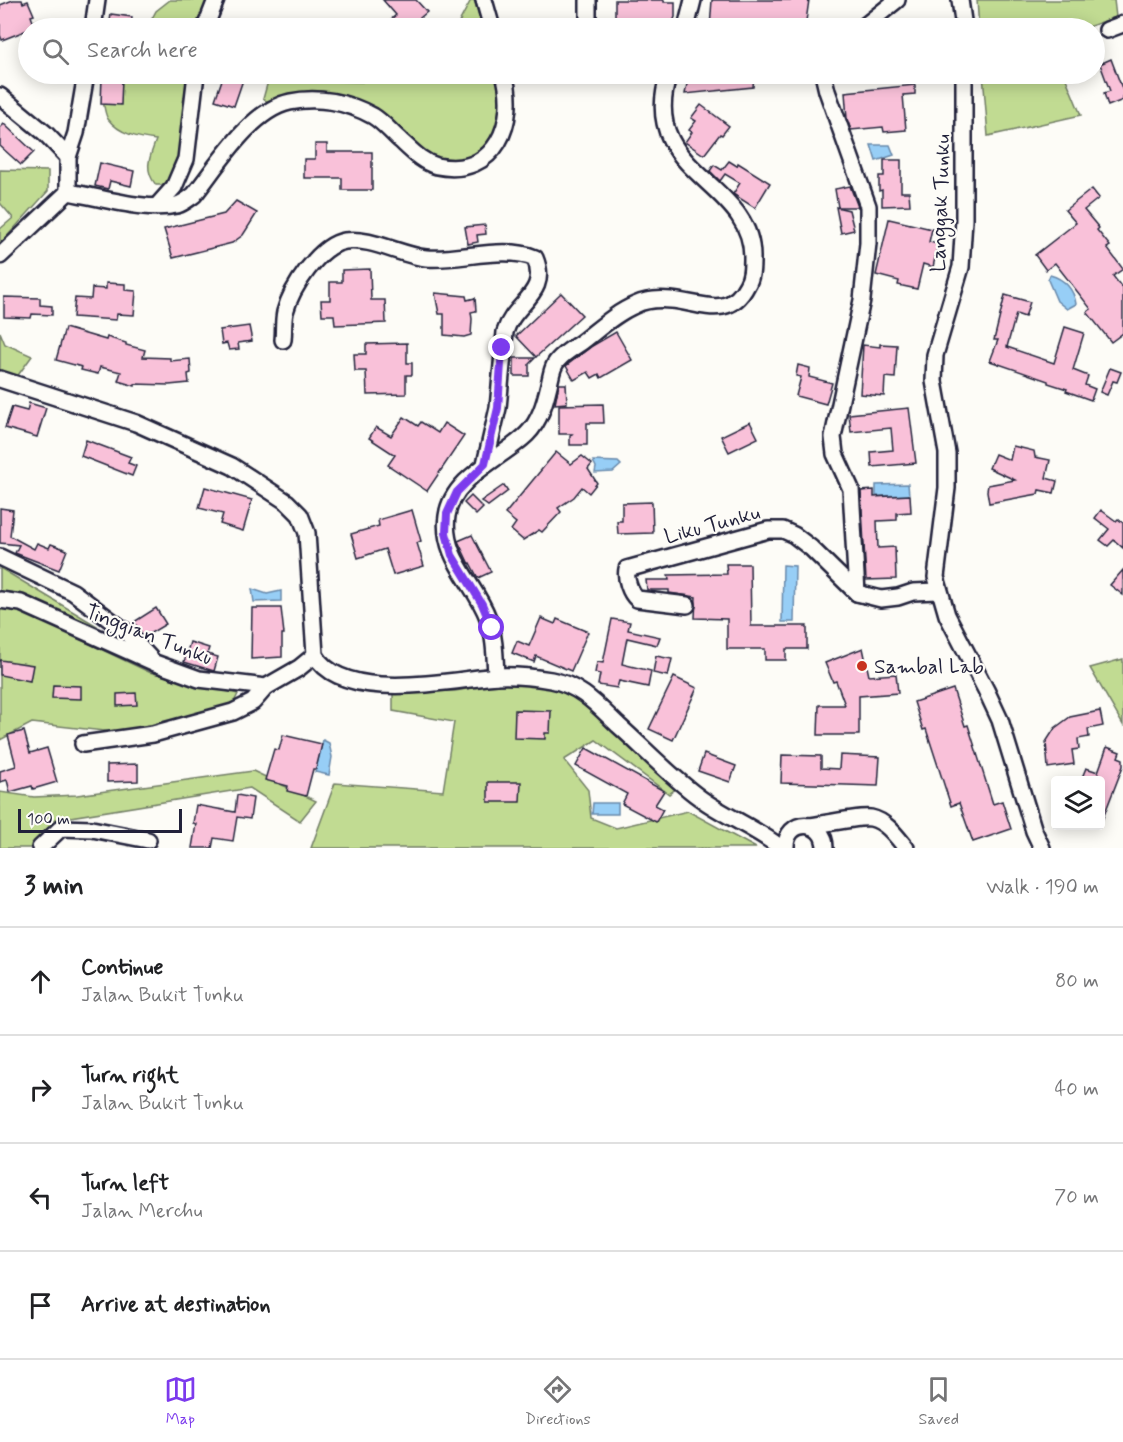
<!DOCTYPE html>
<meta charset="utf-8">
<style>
:root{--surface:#fff;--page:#f6f6f6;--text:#202124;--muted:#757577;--line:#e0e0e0;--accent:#7c3aed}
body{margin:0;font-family:Mynerve,sans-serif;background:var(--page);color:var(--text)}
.controls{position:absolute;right:18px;bottom:18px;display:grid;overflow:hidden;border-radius:6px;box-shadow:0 3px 15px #0003}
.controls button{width:54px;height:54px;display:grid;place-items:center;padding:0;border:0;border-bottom:2px solid var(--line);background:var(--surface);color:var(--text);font:30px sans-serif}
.scale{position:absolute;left:18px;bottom:15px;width:164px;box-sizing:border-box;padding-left:6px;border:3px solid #22223b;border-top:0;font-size:16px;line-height:21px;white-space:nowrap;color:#22223b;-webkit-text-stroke:4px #fdfcf7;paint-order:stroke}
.stop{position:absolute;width:18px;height:18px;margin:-14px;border:4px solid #7c3aed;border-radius:50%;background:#fff}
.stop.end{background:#7c3aed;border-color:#fff;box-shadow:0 2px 6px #0008}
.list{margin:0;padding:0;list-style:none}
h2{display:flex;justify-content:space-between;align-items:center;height:78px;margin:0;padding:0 24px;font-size:26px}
h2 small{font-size:20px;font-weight:400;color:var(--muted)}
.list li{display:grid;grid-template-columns:39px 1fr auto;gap:18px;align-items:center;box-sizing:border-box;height:108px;padding:0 24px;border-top:2px solid var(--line)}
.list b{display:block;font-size:22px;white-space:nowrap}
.list p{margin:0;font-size:20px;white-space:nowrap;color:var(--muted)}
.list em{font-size:20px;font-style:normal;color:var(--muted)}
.icon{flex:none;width:33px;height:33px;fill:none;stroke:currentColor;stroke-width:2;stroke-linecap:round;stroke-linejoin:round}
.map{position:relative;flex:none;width:1123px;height:848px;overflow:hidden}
.search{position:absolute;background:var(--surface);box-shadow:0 3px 15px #0003;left:18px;right:18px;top:18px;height:66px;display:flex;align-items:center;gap:15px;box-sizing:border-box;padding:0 21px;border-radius:33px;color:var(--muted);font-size:22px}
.sheet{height:510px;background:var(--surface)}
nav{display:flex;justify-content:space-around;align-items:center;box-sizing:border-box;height:84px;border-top:2px solid var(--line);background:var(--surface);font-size:16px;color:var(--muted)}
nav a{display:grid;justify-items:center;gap:3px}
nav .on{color:var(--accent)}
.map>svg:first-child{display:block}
.green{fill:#c1db92;stroke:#727e66;stroke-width:1.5}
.water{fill:#97cef6;stroke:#6889ab;stroke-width:1.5}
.building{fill:#f9c1d9;stroke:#22223b;stroke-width:1.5}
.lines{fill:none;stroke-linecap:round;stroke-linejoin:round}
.minor-casing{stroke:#22223b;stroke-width:20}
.minor{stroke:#fdfcf7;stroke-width:15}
.route{stroke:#7c3aed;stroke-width:8}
.poi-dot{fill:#c8321e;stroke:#fdfcf7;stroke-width:2}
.labels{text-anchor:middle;stroke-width:4.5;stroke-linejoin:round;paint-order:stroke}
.street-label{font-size:21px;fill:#22223b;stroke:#fdfcf7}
.poi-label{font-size:21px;fill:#22223b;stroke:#fdfcf7;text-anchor:start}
</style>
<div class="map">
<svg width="1123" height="848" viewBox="0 0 1123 848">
<rect width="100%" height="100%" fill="#fdfcf7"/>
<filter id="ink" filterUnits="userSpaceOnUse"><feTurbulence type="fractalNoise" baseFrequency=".0167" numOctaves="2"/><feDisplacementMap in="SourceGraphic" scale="12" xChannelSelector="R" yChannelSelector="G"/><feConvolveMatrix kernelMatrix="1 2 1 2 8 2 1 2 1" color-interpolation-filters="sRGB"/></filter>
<g filter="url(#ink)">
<g class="green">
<polygon points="170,0 210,0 199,28 147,28 156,11"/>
<polygon points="471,0 474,0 483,28 456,28"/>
<polygon points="977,0 1114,0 1116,17 1085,28 979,28"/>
<path d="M128,74h64l-12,92 -16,19h-8c-13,-16 -6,-28 0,-45 -17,-2 -37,-6 -48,-21 -3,-4 -4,-13 -5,-19l12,-17z"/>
<polygon points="270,74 288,74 289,80 362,82 360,74 498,74 502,107 492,145 471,159 438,161 420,151 366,106 271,104 263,99"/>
<polygon points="983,74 1064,74 1081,115 988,136"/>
<polygon points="0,170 48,171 48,191 0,244 0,229 13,218 0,203"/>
<polygon points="0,332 5,344 32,356 16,378 0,373"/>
<polygon points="0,568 97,626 93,630 0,591"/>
<polygon points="0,607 12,607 149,672 238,694 230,710 122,733 32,723 0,740"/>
<polygon points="1123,659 1123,725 1090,668"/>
<polygon points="507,682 549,686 587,704 678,787 669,794 596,740 564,760 588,790 591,818 616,828 688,811 756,848 311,848 335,783 443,791 454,722 393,711 393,692 455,691"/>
<polygon points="253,771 316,801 300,821 250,788 52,820 51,848 0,848 0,792 34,797 77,795"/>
</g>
<g class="water">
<polygon points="871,145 890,145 894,155 876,161"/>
<path d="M1050,275c15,4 24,15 26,29l-9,5 -10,-8 -9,-21z"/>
<polygon points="593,461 618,462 621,465 613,472 595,473 596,467"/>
<polygon points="908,484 909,495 876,496 876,485"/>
<polygon points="783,565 795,566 794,622 782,622"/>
<polygon points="252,589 267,594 281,591 281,601 254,602"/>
<polygon points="323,740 329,743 332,757 329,775 315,772"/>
<polygon points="593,803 618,803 618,814 592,814"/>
</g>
<g class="building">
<polygon points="13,0 22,0 23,3 28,1 34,15 31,16 35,27 2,40 0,35 0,5"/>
<polygon points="383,0 416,0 427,12 408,28 395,28 389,21 396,15"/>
<polygon points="615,0 664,0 664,2 675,2 675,17 670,28 615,28"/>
<polygon points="712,0 809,0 805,28 710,28"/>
<polygon points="111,14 132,17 131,28 109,28"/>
<polygon points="1111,59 1123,91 1123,100 1108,106 1104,93 1110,91 1100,64"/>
<polygon points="224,74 245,74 234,106 215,100"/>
<polygon points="604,74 644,74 645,82 604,81"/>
<polygon points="689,74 754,74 753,87 685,94"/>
<polygon points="102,77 122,78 121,105 101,104"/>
<polygon points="915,85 915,94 903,95 906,130 884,132 883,127 851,130 847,119 845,92"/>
<polygon points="701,105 729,126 722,135 720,134 704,155 685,142 692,132 689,130 696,121 691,118"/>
<polygon points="4,124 34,152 21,165 0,146 0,128"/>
<polygon points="315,144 327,144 327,152 372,152 372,190 342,190 342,178 304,178 304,159 315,159"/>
<polygon points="884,160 901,160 901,192 909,192 910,205 882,206 882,190 879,191 879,176 884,176"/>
<polygon points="729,161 737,166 738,163 770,183 755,208 733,194 740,183 725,174 720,181 710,171 714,165 722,170"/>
<polygon points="100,163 134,171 131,186 110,181 108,189 95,186"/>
<polygon points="850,186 858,207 838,207 835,189"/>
<polygon points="1092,189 1099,198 1084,210 1099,228 1097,230 1110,246 1107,248 1123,269 1113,276 1123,289 1123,333 1111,342 1087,312 1091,309 1055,263 1046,270 1035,255 1076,223 1065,210"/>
<polygon points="236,201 257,213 243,235 232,243 173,258 164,229 224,214"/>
<polygon points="836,207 849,210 854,230 841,233"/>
<polygon points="889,219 932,229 929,242 938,244 933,267 923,264 917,289 898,285 899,281 876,275"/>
<polygon points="485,225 486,234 477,235 478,242 468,244 465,227"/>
<polygon points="370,269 371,300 385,300 386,323 335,325 334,315 322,315 321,300 330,300 330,282 342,282 342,270"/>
<polygon points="106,283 125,284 125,290 136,291 134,315 117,314 116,320 73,317 75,298 91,299 92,288 106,289"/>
<polygon points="435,293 466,296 467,300 475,298 476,311 471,312 472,319 471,335 464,337 444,335 444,314 439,314"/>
<polygon points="561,293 582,315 536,357 516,336"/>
<polygon points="1005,295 1030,302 1025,317 1016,314 1007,347 1054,363 1065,327 1084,333 1073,370 1088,376 1085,385 1095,389 1091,400 1066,391 1067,389 1048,383 1048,381 990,361 998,340 994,340"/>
<polygon points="4,297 40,298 40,305 52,306 52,315 32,314 31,318 4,317"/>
<polygon points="249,326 252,341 238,343 239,349 229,350 227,343 222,344 220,330"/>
<polygon points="65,328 106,340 107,337 126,343 126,345 145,350 143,357 170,358 170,361 190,359 191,373 188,374 189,383 169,385 135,384 135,386 118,381 121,372 100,367 98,374 81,370 82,367 56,360"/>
<polygon points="616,332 632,360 601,378 599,374 592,378 588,372 574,380 566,366 592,346"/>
<polygon points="407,343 407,363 412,363 412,375 406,375 406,394 367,395 366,371 355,371 354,354 366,354 366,344"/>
<polygon points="880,344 897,345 895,378 885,377 884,396 860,394 863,345 880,347"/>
<polygon points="514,358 535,358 529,364 529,376 514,376"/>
<polygon points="798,365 810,368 809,377 832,383 826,404 796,396 801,377 796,376"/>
<polygon points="1110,368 1121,372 1117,382 1113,381 1107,395 1100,392"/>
<polygon points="559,384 566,384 567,403 555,404"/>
<polygon points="29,403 46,408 37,437 5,428 12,407 27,411"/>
<polygon points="603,404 604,423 587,423 587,445 570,445 570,436 572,434 559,434 559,405"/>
<polygon points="909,408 916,463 872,467 871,452 893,450 891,428 851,432 849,414"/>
<polygon points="404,417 418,426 421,422 438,433 444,423 464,436 427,491 388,465 395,455 369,438 376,427 391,436"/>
<polygon points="750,422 758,438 729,452 721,436"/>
<polygon points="86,440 131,457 128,463 136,466 132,476 81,456"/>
<polygon points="1013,446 1034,451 1035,457 1050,460 1046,478 1057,481 1054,493 1039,490 1038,494 989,503 987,491 988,485 1015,480 989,468 995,454 1010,460"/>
<polygon points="556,452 571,464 582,456 592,464 588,469 597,483 589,493 582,487 574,497 558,508 561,512 542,532 539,530 523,540 511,530 516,523 505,514"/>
<polygon points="504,485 508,491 488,506 481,501"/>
<polygon points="205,487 252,500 243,531 220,524 223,514 199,508"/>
<polygon points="874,490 874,497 910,495 911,512 897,513 897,520 877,521 878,548 895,547 896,579 866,580 861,491"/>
<polygon points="471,496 483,508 476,515 464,503"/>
<polygon points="652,502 653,533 618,534 617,521 622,521 622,503"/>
<polygon points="0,508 13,510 10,536 34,549 37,543 49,548 51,544 67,550 59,570 15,553 19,545 0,543"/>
<polygon points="412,510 421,541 417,543 424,566 393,575 385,549 358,558 351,534 379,526 378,520"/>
<polygon points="1101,510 1116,521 1118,519 1123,523 1123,548 1114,540 1108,546 1100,540 1109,529 1095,518"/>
<polygon points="472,535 491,572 478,578 470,563 469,564 458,541"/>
<polygon points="726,564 750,564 751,626 807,626 807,649 786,649 786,660 765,660 765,649 727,649 727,619 695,618 696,597 669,593 669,590 647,590 646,580 669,580 668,575 727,574"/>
<polygon points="1123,570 1123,595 1110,585"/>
<polygon points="156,608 166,624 144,637 134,622"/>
<polygon points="252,608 281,608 284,634 282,634 282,657 251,659"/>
<polygon points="541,618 555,624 557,619 588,632 571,671 536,656 534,662 512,653 517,641 529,646"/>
<polygon points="612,619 630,622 628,630 660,637 657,645 627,638 622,664 651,671 648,687 619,681 617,688 598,685 600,674 595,673 597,662 603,663"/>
<polygon points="190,642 209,648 207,654 218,657 214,671 184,662"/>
<polygon points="863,648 869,676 896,674 898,693 859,696 859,735 818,735 819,705 845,705 836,681 833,682 825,663"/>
<polygon points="656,656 672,659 668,676 653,673"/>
<polygon points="0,660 33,665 30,681 0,675"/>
<polygon points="674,677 697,688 673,740 649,729"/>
<polygon points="53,685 81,686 81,699 52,698"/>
<polygon points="953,689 965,726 968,725 993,804 1002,801 1011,829 973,842 959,803 951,806 926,729 923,730 914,702"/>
<polygon points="136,693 137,705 117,706 117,694"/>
<polygon points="515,710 551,711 550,733 545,733 545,739 514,738"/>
<polygon points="1100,711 1103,726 1088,729 1089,737 1078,739 1079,749 1072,750 1074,764 1048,768 1046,742 1055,728 1070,717"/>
<polygon points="24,731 30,753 47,748 57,782 33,789 32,786 10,792 7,780 0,782 0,771 16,766 8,735"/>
<polygon points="283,735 322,744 316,769 313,769 306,796 287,791 288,786 265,780 274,749 279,750"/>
<polygon points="1107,747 1120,752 1118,757 1123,759 1123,766 1101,823 1101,780 1081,780 1086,768 1098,772"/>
<polygon points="586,748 664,791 655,805 663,809 656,822 622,804 627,794 576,766"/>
<polygon points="704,754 736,766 730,782 698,771"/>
<polygon points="782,755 821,756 821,768 839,769 840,755 880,757 878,786 781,783"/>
<polygon points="138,764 138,781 107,782 107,765"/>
<polygon points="488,782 521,782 520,802 488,802"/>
<polygon points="237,795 253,798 250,819 237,817 233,841 214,838 212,848 192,848 196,824 193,823 196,805 235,812"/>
</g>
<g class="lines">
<defs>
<g id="minor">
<polyline points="484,0 492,28"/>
<polyline points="588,0 588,28"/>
<polyline points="960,0 964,28"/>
<polyline points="93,28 97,0"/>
<polyline points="205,28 216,0"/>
<polyline points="686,28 693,0"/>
<polyline points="862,28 897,0"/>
<polyline points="1107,30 1123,24"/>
<polyline points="588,74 588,76"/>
<polyline points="823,74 827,91 868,206 868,243 862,300 833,437 835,454 851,489 857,593"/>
<polyline points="964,74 964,220 961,267 935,355 934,381 947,453 947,488 936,577 947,615 986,690 1000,720 1034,831 1042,848"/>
<polyline points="0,96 45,133 68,157"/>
<polyline points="68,192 68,157 76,133 86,74"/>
<polyline points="157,206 174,187 186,159 196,74"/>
<path d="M0,256l68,-64c33,5 77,20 109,13 7,-2 11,-6 17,-10 24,-30 57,-85 96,-93 28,-6 58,0 83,14 10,6 19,17 27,24 12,11 22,22 37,26 59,12 81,-45 67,-92"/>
<path d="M283,340c1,-9 0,-19 2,-28 6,-23 34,-67 60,-71 25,-4 55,14 81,17 32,3 79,-13 109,0 15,36 -21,44 -30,74l-7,76 -13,56"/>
<path d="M0,379l136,44 96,43 55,36 13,13 7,18 8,122c28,49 135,25 182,21 18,-1 36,1 54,4 29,5 47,26 67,45 27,24 53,52 82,73 26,19 56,30 81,50"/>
<polyline points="0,557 73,592 125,631 150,658"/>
<polyline points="0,600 21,603 155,663 199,679 266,687 299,668 315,655"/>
<path d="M687,605l-50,-6c-7,-6 -12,-21 -10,-30l141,-39h15l11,5 17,13 46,45 24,6 17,-2 15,-5 25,-1"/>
<path d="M496,676c-1,-19 -1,-39 -8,-58 -13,-35 -47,-61 -41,-102 5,-39 56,-58 80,-82 13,-13 18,-32 22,-49 2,-8 3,-19 9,-25 7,-8 17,-13 25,-19 17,-13 33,-28 52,-36 10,-5 25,-6 36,-5 28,2 58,21 76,-15 5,-8 5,-17 5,-26 2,-79 -116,-85 -83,-185"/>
<polyline points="83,744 153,734 233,712 253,702 266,687"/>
<path d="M810,826c14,-2 50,-10 61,-8 15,3 26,19 35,30"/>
<polyline points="40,848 61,828 92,829 148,840"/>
<path d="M786,848c-1,-30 39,-30 39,0"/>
</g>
</defs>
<use href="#minor" class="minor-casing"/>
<use href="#minor" class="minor"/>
</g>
</g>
<g class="lines" filter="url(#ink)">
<polyline class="route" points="492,628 482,604 452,555 446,533 447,514 457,492 485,464 498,408 502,348"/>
</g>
<circle class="poi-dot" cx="862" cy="666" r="6"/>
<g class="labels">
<g class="street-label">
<text transform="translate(940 203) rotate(-88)" y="7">Langgak Tunku</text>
<text transform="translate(712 524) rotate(-15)" y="7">Liku Tunku</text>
<text transform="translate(149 634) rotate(21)" y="7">Tinggian Tunku</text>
</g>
<g class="poi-label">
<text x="874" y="673">Sambal Lab</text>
</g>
</g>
</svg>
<div class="controls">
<button><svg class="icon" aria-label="layers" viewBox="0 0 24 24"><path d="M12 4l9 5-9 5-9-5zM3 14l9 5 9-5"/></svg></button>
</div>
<div class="scale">100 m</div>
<div class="stop" style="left:492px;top:628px"></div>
<div class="stop end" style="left:502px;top:348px"></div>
<div class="search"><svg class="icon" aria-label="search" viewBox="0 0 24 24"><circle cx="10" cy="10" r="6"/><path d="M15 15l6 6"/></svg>Search here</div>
</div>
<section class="sheet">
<h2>3 min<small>Walk · 190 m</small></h2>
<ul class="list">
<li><svg class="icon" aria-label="ahead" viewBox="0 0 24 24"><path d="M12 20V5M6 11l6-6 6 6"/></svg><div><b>Continue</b><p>Jalan Bukit Tunku</p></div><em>80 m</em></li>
<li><svg class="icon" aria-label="right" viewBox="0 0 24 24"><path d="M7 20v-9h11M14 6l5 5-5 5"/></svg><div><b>Turn right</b><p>Jalan Bukit Tunku</p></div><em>40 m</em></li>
<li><svg class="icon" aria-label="left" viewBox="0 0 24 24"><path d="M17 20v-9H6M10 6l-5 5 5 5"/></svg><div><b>Turn left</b><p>Jalan Merchu</p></div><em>70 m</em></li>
<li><svg class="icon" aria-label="arrive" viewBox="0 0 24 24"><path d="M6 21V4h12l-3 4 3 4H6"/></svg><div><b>Arrive at destination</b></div></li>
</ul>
</section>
<nav>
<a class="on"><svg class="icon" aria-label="map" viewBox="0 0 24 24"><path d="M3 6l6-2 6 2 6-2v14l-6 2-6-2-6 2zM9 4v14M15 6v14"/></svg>Map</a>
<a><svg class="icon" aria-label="directions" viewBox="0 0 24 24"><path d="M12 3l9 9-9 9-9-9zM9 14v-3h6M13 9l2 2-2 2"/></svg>Directions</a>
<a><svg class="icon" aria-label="saved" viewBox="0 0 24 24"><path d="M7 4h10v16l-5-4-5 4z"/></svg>Saved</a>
</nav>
